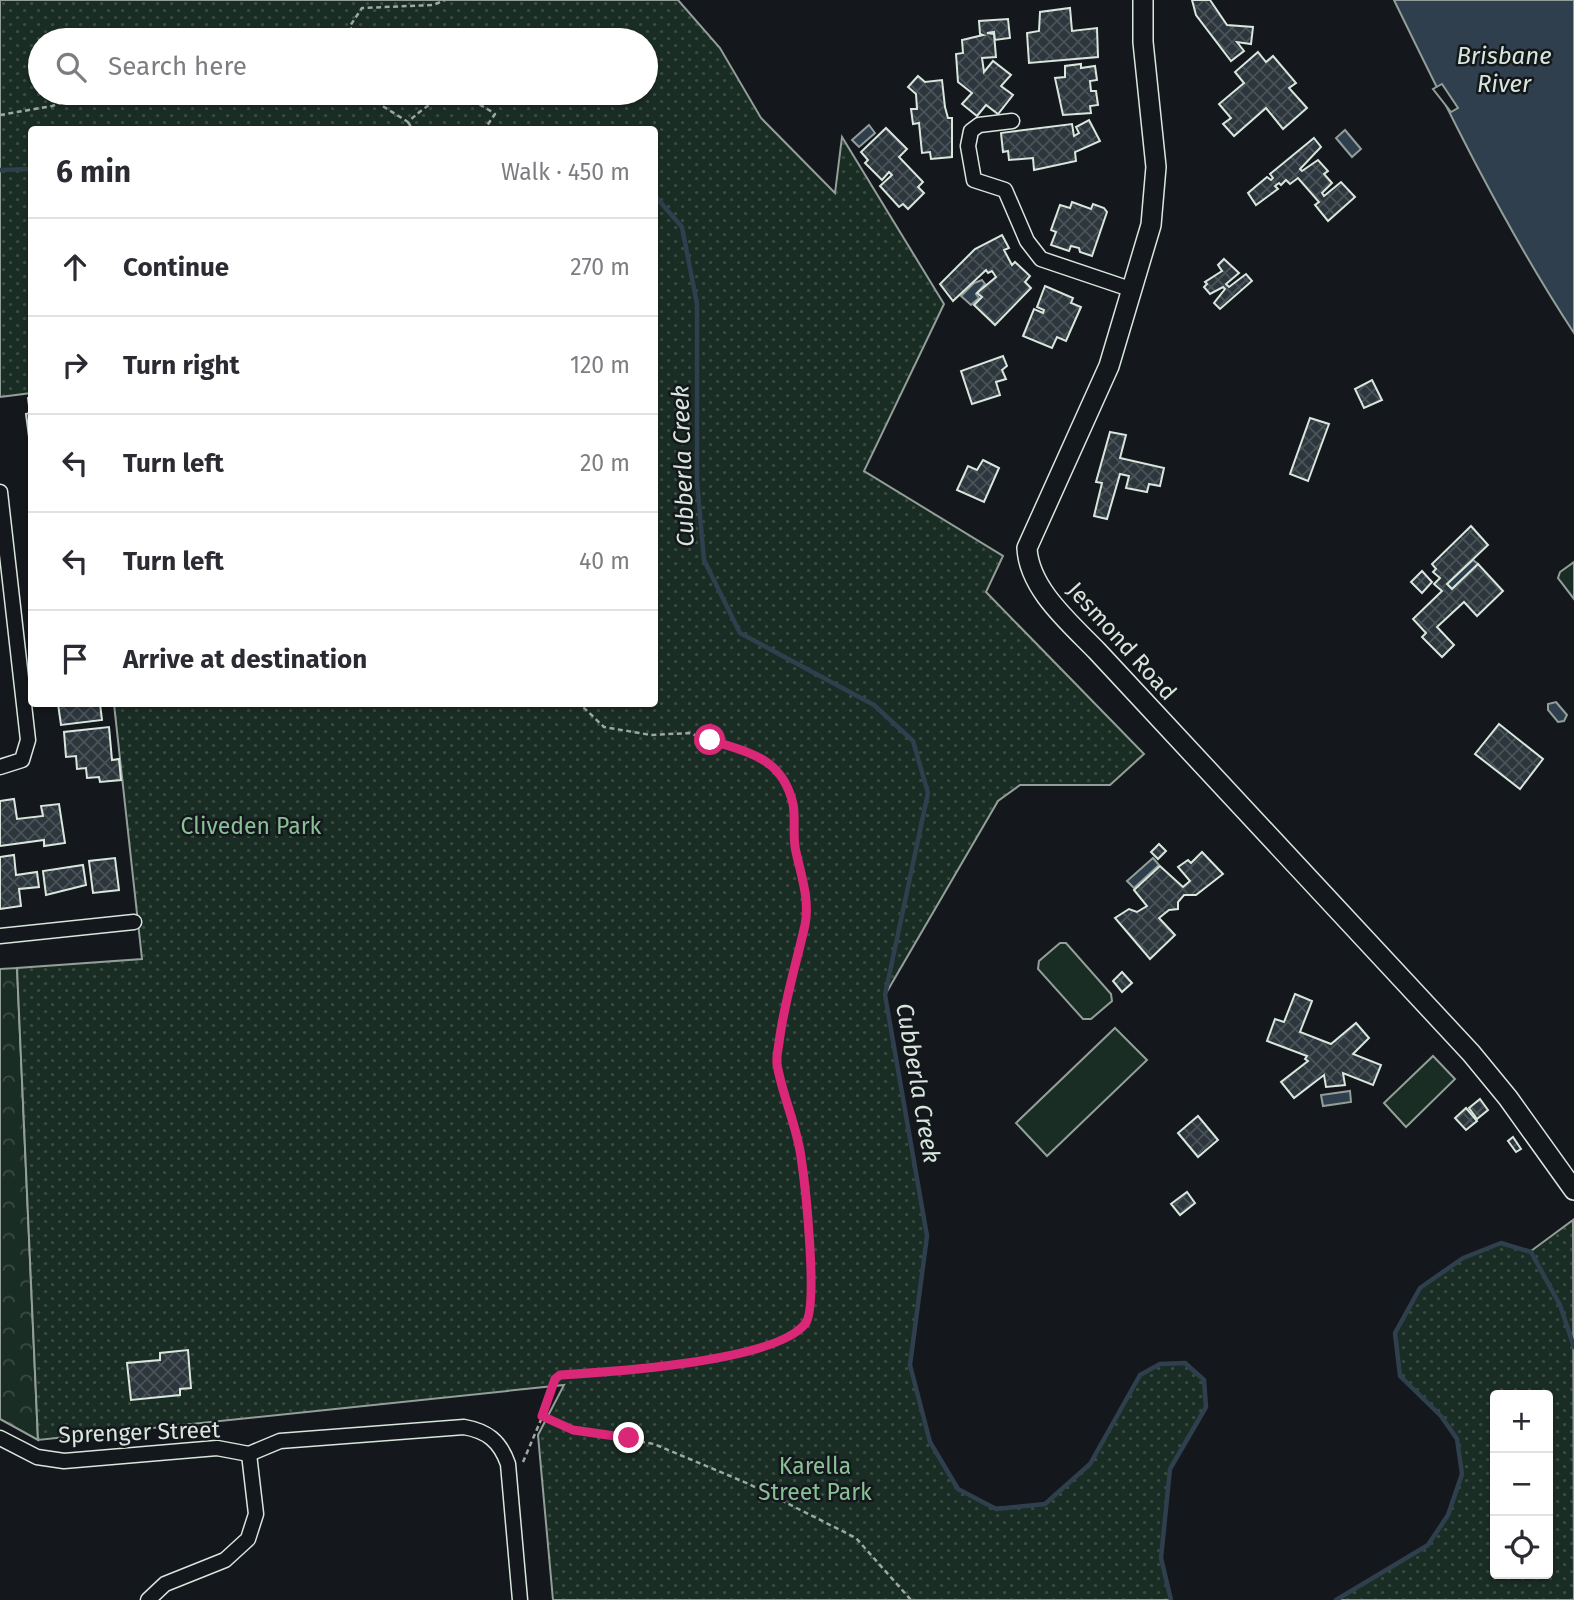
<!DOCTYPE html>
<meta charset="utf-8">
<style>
:root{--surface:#fff;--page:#f2f2f3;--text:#2b2b33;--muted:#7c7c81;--line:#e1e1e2}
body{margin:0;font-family:"Fira Sans",sans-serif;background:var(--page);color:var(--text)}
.controls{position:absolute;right:21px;bottom:21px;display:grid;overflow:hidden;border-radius:7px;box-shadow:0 2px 5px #0004}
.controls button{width:63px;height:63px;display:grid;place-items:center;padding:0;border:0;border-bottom:2px solid var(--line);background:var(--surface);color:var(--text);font:35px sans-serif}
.stop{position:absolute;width:21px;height:21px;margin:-16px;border:5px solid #db2777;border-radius:50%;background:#fff}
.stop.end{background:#db2777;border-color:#fff;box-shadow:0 2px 7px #0008}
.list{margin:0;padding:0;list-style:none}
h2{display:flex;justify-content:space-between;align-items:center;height:91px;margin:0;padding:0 28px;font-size:30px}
h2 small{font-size:23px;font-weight:400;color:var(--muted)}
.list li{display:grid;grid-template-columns:46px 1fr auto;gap:21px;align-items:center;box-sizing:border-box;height:98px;padding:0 28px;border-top:2px solid var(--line)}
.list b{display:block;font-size:26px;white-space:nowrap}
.list em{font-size:23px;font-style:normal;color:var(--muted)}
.icon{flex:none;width:38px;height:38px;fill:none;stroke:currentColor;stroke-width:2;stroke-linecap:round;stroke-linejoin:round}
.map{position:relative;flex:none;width:1574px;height:1600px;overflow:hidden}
.search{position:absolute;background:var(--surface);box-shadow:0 2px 5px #0004;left:28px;top:28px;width:630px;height:77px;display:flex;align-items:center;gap:18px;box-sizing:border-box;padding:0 24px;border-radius:38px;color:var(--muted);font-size:26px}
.panel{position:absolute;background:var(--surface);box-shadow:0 2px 5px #0004;left:28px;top:126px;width:630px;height:581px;border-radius:7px}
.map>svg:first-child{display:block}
.grass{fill:#1a2d24;stroke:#939e99;stroke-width:2}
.forest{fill:url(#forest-crowns);stroke:#939e99;stroke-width:2}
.park{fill:url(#park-dots);stroke:#939e99;stroke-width:2;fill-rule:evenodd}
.water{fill:#2f3f4d;stroke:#939e99;stroke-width:2}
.pier{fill:#14181c;stroke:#939e99;stroke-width:2}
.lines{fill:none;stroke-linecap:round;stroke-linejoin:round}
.stream{stroke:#2f3f4d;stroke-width:4.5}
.building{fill:url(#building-cross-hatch);stroke:#d8e6dc;stroke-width:2}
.street-casing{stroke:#d8e6dc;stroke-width:17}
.secondary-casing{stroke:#d8e6dc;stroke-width:22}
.path{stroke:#9da8a2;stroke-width:2.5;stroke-dasharray:5 3.5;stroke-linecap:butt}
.street{stroke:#14181c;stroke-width:14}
.secondary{stroke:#14181c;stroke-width:19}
.route{stroke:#db2777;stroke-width:9}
.labels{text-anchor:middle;stroke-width:5;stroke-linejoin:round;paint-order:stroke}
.street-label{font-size:23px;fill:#d8e6dc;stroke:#14181c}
.park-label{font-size:23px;fill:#8ac095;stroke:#14181c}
.water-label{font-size:24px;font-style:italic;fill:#d8e6dc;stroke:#14181c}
</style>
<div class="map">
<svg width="1574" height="1600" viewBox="0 0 1574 1600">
<defs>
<pattern id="forest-crowns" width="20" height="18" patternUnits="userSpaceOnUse" patternTransform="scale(1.75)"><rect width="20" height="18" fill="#1a2d24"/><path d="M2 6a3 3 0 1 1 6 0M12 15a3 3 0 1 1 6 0" fill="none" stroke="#3b4b43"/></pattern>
<pattern id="park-dots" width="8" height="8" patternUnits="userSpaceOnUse" patternTransform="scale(1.75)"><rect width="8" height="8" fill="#1a2d24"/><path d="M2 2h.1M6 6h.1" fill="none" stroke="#3b4b43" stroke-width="1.8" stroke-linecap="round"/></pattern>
<pattern id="building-cross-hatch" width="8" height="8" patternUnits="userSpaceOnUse" patternTransform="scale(1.75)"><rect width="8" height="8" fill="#2c363c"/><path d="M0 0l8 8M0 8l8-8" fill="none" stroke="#4a5358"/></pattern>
</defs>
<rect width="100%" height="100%" fill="#14181c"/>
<g class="grass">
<polygon points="1574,562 1574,599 1558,578 1560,572"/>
<polygon points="1060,943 1066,943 1111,994 1112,1001 1091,1019 1083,1019 1038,969 1039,961"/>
<polygon points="1115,1028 1147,1060 1047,1156 1016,1123"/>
<polygon points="1433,1056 1455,1079 1406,1127 1384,1103"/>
</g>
<polygon class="forest" points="17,968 38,1440 0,1419 0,969"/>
<g class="park">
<path d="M0,0h678l42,48 41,70 74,75 7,-56 102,167 -80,167 139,85 -17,36 158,162 -34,31h-90l-22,16 -113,194 42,241 -17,129 20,77 27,47 39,19 49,-4 45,-40 50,-89 20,-11 26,-1 18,17 2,27 -36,62 -9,89 10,42h-618l-15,-165 26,-50 -526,55 -21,-472 125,-9 -28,-255h540v-574h-622l-1,263 -31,4zM40,40h606v53h-606z"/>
<path d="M1573,1220l1,380h-238l92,-55 20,-30 14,-41 -5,-35 -16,-23 -41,-40 -5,-43 25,-45 43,-30 38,-15 30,8zM1495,1395h53v179h-53z"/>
</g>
<g class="water">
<path d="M1394,0h180v333c-69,-105 -125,-220 -180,-333z"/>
<polygon points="869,125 875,133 859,147 852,140"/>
<polygon points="1345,130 1361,149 1352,157 1336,138"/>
<polygon points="982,280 985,284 976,294 979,298 971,305 961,296 974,283"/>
<polygon points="1473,560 1478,564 1452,589 1447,584"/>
<polygon points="1556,702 1567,715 1564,721 1558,722 1548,710 1548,704"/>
<polygon points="1153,858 1159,865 1134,888 1127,881"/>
<polygon points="1350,1091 1351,1102 1323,1106 1321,1095"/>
</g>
<polygon class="pier" points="1442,84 1458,108 1451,112 1433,89"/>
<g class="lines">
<g class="stream">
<polyline points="464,130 476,130"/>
<polyline points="0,170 32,169"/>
<polyline points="654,195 682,227 697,304 697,481 704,560 740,633 874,705 913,741 928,793 885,995 927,1236 910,1365 930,1442 958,1489 996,1509 1045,1504 1090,1464 1140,1375 1160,1364 1185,1363 1204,1380 1206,1407 1170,1469 1161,1558 1171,1600"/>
<polyline points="1336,1600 1428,1545 1448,1515 1462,1474 1457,1439 1441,1416 1400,1376 1395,1333 1420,1288 1463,1258 1501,1243 1531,1252 1560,1305 1574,1347"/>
</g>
</g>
<g class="building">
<polygon points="1192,0 1210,0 1227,25 1253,27 1251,44 1237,42 1244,51 1231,61 1196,15"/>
<polygon points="1070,8 1072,31 1097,28 1098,57 1029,63 1027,33 1039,31 1040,12"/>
<polygon points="1008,19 1010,38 995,40 994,32 987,33 994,34 996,57 982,58 984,72 993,61 1011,75 1001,86 1013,95 998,114 986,105 977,116 962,104 972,93 958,82 956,54 963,53 962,40 983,35 980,34 979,21"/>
<polygon points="1258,52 1266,62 1273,56 1296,83 1289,88 1307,108 1283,129 1266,108 1234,136 1223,124 1231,118 1219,104 1244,83 1235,72"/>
<polygon points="1081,64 1081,68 1095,66 1097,80 1090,81 1091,91 1096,91 1098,105 1090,106 1091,113 1063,115 1055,78 1065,77 1065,66"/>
<polygon points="918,76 925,82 942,80 945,107 948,118 952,118 952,157 931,159 930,152 922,153 919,123 913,124 911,109 917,109 916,94 908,87"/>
<polygon points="1089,120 1100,141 1075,152 1076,161 1034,170 1033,158 1009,160 1008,151 1003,152 1001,133 1072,124 1074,136 1079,133 1076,127"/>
<polygon points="886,128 907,149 899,157 923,182 918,187 924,193 908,209 903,204 899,207 880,186 892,175 889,172 882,180 865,163 868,160 861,152"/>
<polygon points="1314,138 1321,147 1300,169 1302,171 1318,160 1328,171 1324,174 1332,183 1322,193 1324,196 1341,182 1355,197 1328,221 1315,205 1319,202 1298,178 1290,184 1286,180 1281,185 1279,183 1275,186 1278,189 1256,205 1248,193 1267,177 1271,180 1273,178 1270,174"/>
<polygon points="1072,202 1091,209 1093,204 1104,208 1107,212 1092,256 1080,252 1079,248 1071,246 1069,251 1051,245 1056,232 1051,230 1060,205 1070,208"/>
<polygon points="1002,235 1009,248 1004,250 1012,265 1015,262 1030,276 1025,282 1031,288 995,325 974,305 982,297 977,293 996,277 992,271 988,273 986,270 953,301 940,284 975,249"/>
<polygon points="1224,259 1239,273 1226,284 1229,287 1246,274 1252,281 1220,309 1214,303 1225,289 1223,287 1210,294 1204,287 1207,284 1205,282 1222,271 1218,265"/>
<polygon points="1045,286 1073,298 1071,303 1081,307 1066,341 1057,337 1052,348 1023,336 1034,309 1043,313 1044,310 1037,307"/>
<polygon points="1003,356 1007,366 1002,370 1006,379 996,382 1000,395 972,404 961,371"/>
<polygon points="1372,380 1382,400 1364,408 1355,389"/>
<polygon points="28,398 32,398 32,437 29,437 26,414 30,413"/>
<polygon points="1310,418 1329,424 1308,481 1290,474"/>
<polygon points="1110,432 1126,435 1120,458 1164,468 1160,486 1149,484 1147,492 1126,488 1129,476 1120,474 1107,519 1094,516 1102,483 1096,482"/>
<polygon points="983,460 999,468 984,502 957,490 968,466 977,470"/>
<polygon points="1471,526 1488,545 1447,584 1452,589 1478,564 1503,591 1477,616 1464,602 1437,627 1454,645 1442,657 1422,637 1426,633 1413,619 1442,591 1434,584 1440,578 1433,572 1436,569 1432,564"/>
<polygon points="1422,571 1432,582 1422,593 1411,582"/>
<polygon points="58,704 100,704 102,720 61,725"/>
<polygon points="1499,724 1543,759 1520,789 1475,754"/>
<polygon points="109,727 112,760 119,759 121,780 100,782 99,777 87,778 86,768 77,769 76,756 66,757 64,732"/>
<polygon points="14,799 17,819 43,816 41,806 59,804 65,843 44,846 44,840 0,846 0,801"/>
<polygon points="1159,844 1166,851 1158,859 1151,852"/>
<polygon points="1202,852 1223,874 1196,895 1184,895 1178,902 1178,909 1169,910 1159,918 1175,935 1150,959 1115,918 1129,909 1137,912 1147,906 1134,890 1160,866 1183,887 1190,881 1178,867 1188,860 1191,863"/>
<polygon points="14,855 16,875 37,872 39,887 19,889 21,906 0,909 0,857"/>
<polygon points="115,858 119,890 93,893 89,861"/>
<polygon points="83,865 86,885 46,895 43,871"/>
<polygon points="1122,972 1132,983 1122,992 1113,981"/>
<polygon points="1295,994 1312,1001 1300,1032 1331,1044 1356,1023 1369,1038 1353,1054 1381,1065 1373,1085 1343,1073 1345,1085 1326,1087 1324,1075 1294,1098 1281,1082 1308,1061 1305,1059 1307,1056 1267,1041 1275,1019 1284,1022"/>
<polygon points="1480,1099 1488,1110 1477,1119 1469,1108"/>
<polygon points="1466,1108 1477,1121 1466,1130 1455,1118"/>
<polygon points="1198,1116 1218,1140 1198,1157 1178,1133"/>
<polygon points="1513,1137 1521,1149 1516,1152 1508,1141"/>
<polygon points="1187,1192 1195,1203 1180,1215 1171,1204"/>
<polygon points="188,1350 191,1388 180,1389 180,1395 131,1400 127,1363 160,1360 160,1353"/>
</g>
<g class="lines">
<defs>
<g id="street">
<polyline points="1012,121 979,125 971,131 968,146 974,180 1005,190 1027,241 1041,259 1133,290"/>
<polyline points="0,492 28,740 22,760 0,767"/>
<polyline points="0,936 134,922"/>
<path d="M0,1438l37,19 27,4 153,-13 32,6 31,-13 184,-14c23,4 36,14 44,37l12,136"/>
<polyline points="148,1600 165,1584 225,1560 248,1539 256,1514 249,1454"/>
</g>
<path id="secondary" d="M1143,0v42l13,125 -5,58 -42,141 -82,182c2,41 43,75 70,103l374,402 37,45 66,92"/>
</defs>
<use href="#street" class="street-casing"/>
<use href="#secondary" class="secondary-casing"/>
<g class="path">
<polyline points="356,40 350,26 362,8 433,5 445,0"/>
<path d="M343,93l30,7 35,22c33,-30 49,-34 87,-8l-11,16"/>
<polyline points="0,115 52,106 91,93"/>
<polyline points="408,122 413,130"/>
<polyline points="542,1416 573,1430 654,1444 749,1484 856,1538 911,1600"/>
<polyline points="523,1462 560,1375 606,1374 668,1366 765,1346 795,1335 811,1313 811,1269 801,1154 776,1062 784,1001 806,922 804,879 796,852 793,804 777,771 765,759 689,733 651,735 604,727 580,704"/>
</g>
<use href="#street" class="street"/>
<use href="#secondary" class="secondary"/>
</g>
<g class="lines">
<path class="route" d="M629,1438l-56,-8 -31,-14 13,-37 5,-4c50,-3 214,-13 245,-51 14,-16 0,-141 -4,-167 -4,-31 -19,-62 -24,-93 -1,-7 1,-14 2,-21 5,-41 17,-78 26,-118 5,-25 -4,-50 -9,-73 -4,-16 0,-33 -3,-48 -11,-47 -44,-51 -83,-64"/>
</g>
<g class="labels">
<g class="street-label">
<text transform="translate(1122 641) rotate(48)" y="8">Jesmond Road</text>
<text transform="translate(139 1432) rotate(-2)" y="8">Sprenger Street</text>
</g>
<g class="park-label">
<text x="251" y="834">Cliveden Park</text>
<text x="815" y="1474">Karella<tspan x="815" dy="26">Street Park</tspan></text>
</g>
<g class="water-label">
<text x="1504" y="64">Brisbane<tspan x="1504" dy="28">River</tspan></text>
<text transform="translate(683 466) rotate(-92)" y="8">Cubberla Creek</text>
<text transform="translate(918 1083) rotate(80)" y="8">Cubberla Creek</text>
</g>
</g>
</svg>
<div class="controls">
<button>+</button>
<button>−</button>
<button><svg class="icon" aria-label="locate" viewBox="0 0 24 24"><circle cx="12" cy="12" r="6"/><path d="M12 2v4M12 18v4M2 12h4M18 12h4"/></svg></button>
</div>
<div class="stop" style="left:710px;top:740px"></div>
<div class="stop end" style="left:629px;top:1438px"></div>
<div class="search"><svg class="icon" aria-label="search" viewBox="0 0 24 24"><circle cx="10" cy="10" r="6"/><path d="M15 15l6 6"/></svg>Search here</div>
<section class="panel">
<h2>6 min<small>Walk · 450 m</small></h2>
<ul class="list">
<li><svg class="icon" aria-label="ahead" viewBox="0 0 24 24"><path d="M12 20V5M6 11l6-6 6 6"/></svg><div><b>Continue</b></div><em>270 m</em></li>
<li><svg class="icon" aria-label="right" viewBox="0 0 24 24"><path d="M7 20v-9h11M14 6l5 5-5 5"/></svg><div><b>Turn right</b></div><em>120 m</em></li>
<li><svg class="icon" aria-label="left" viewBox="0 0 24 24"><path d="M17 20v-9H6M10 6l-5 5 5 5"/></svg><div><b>Turn left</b></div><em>20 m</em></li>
<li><svg class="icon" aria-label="left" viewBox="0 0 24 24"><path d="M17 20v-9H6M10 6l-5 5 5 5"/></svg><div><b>Turn left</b></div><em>40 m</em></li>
<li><svg class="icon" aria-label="arrive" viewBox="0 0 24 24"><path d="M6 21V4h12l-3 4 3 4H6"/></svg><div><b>Arrive at destination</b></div></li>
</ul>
</section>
</div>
